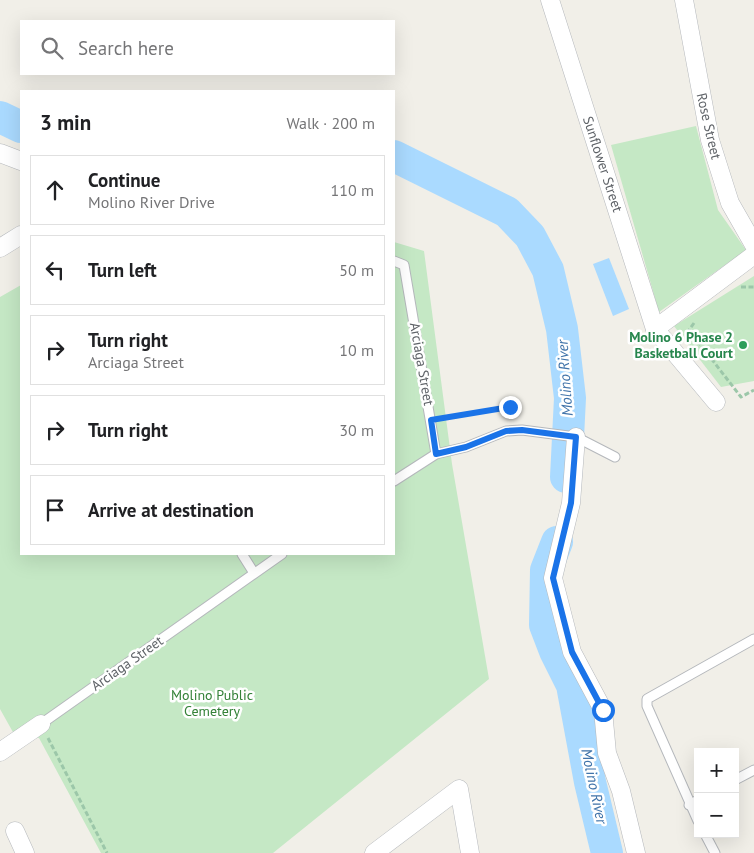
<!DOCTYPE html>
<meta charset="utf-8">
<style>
:root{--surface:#fff;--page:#f6f6f6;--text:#202124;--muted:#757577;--line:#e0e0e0}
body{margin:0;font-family:"PT Sans",sans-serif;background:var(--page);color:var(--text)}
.controls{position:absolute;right:15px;bottom:15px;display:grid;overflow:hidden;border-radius:0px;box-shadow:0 5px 20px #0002}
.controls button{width:45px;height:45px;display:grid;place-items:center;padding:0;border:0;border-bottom:1px solid var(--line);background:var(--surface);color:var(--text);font:25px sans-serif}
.stop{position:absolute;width:15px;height:15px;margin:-11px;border:4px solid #1a73e8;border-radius:50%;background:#fff}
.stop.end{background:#1a73e8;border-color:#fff;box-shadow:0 1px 5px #0008}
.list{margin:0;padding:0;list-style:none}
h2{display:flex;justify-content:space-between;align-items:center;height:65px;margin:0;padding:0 20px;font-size:21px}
h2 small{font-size:16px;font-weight:400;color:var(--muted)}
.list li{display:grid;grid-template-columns:32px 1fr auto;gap:15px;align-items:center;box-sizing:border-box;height:70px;margin:0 10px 10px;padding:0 10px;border:1px solid var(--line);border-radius:0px}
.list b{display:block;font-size:19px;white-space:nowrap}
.list p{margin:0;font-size:16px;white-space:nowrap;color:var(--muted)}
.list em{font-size:16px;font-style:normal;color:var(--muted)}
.icon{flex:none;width:28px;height:28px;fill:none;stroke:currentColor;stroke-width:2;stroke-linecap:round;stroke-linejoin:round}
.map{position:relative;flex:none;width:754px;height:853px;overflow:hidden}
.search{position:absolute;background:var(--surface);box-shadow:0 5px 20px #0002;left:20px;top:20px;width:375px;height:55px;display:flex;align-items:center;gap:12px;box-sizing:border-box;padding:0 18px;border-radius:0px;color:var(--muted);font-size:19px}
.panel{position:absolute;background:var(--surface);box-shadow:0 5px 20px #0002;left:20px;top:90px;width:375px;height:465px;border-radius:0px}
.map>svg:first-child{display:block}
.green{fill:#c5e8c5}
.water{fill:#aadaff}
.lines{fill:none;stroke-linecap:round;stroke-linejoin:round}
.river{stroke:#aadaff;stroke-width:32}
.lane-casing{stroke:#b5b8bc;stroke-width:11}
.street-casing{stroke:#b5b8bc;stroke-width:19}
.path{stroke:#9cc7a9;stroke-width:3;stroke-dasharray:5 2.5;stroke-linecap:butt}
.lane{stroke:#fff;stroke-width:9}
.street{stroke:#fff;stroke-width:18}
.route{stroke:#1a73e8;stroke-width:6}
.leisure-dot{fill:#2e9e5b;stroke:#fff;stroke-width:2}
.labels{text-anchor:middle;stroke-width:5;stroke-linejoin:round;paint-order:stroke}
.street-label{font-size:14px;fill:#5f6368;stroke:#fff}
.leisure-label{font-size:14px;font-weight:bold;fill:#27864d;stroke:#fff;text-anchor:end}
.park-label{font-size:14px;fill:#348238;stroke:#fff}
.water-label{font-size:15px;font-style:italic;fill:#4174aa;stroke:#fff}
</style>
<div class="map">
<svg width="754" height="853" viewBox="0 0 754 853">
<rect width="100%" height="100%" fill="#f1efe8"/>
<g class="green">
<polygon points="696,126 718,210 746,250 659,312 611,145"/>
<polygon points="394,242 424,251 452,464 489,679 273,853 101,853 39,738 14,734 0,709 0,297 21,285 21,554 394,554"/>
<polygon points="754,276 754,381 721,387 674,326"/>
</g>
<polygon class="water" points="609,258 629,309 613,316 593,264"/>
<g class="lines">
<g class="river">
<polyline points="0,117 21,127"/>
<polyline points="394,156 507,212 530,236 548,270 562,329 570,398 566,477"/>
<polyline points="557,542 546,570 545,625 555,651 572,685 590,782 607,853"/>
</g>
<defs>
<g id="lane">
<polyline points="394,261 404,265 436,454"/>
<polyline points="394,481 436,454 466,447 506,431 522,430 576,437 615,457"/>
<polyline points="242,554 254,573"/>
<polyline points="41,724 282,554"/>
<polyline points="735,780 754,770"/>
<polyline points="689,805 698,800"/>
<polyline points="698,821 647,706 647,699 754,639"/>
<polyline points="705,834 715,853"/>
</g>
<g id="street">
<polyline points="550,0 655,329 716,402"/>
<polyline points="684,0 710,140 730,203 754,245"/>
<polyline points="0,153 21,161"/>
<polyline points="0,248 21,235"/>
<polyline points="655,329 754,255"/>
<polyline points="576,437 571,503 553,578 572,652 603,710 607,753 621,791 636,853"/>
<polyline points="0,752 41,724"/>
<polyline points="15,831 25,853"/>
<polyline points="374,853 459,789 470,853"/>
</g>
</defs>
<use href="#lane" class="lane-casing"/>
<use href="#street" class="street-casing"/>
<g class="path">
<polyline points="741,287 754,287"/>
<polyline points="694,323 689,330 741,397 754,390"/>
<polyline points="442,418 510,407"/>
<polyline points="48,738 107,853"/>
</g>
<use href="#lane" class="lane"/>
<use href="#street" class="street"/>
</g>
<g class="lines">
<polyline class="route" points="510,407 431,420 436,454 466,447 506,431 522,430 576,437 571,503 553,578 572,652 603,710"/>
</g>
<circle class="leisure-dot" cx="743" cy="345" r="5"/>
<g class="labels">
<g class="street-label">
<text transform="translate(709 126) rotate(77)" y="5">Rose Street</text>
<text transform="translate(603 164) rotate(72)" y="5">Sunflower Street</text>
<text transform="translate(422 364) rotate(80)" y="5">Arciaga Street</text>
<text transform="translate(127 663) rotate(-35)" y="5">Arciaga Street</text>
</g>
<g class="leisure-label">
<text x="733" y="342">Molino 6 Phase 2<tspan x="733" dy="16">Basketball Court</tspan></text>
</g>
<g class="park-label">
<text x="212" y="700">Molino Public<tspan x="212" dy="16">Cemetery</tspan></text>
</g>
<g class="water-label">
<text transform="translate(565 378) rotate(-94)" y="5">Molino River</text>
<text transform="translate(594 786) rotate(78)" y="5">Molino River</text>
</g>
</g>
</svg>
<div class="controls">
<button>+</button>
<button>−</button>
</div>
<div class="stop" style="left:603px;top:710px"></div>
<div class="stop end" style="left:510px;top:407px"></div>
<div class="search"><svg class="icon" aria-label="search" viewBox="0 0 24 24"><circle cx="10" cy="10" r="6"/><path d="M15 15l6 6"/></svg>Search here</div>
<section class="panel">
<h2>3 min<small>Walk · 200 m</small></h2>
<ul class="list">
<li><svg class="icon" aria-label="ahead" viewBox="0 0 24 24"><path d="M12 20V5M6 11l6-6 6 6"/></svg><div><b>Continue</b><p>Molino River Drive</p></div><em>110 m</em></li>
<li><svg class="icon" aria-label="left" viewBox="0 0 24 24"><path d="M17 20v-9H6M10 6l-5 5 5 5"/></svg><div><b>Turn left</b></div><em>50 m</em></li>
<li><svg class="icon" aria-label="right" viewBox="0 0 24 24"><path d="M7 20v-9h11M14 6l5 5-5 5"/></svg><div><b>Turn right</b><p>Arciaga Street</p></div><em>10 m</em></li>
<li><svg class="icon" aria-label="right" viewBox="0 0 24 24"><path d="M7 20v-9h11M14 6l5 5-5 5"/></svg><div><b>Turn right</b></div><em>30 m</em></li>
<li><svg class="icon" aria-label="arrive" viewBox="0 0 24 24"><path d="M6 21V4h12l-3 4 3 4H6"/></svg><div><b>Arrive at destination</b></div></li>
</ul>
</section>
</div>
